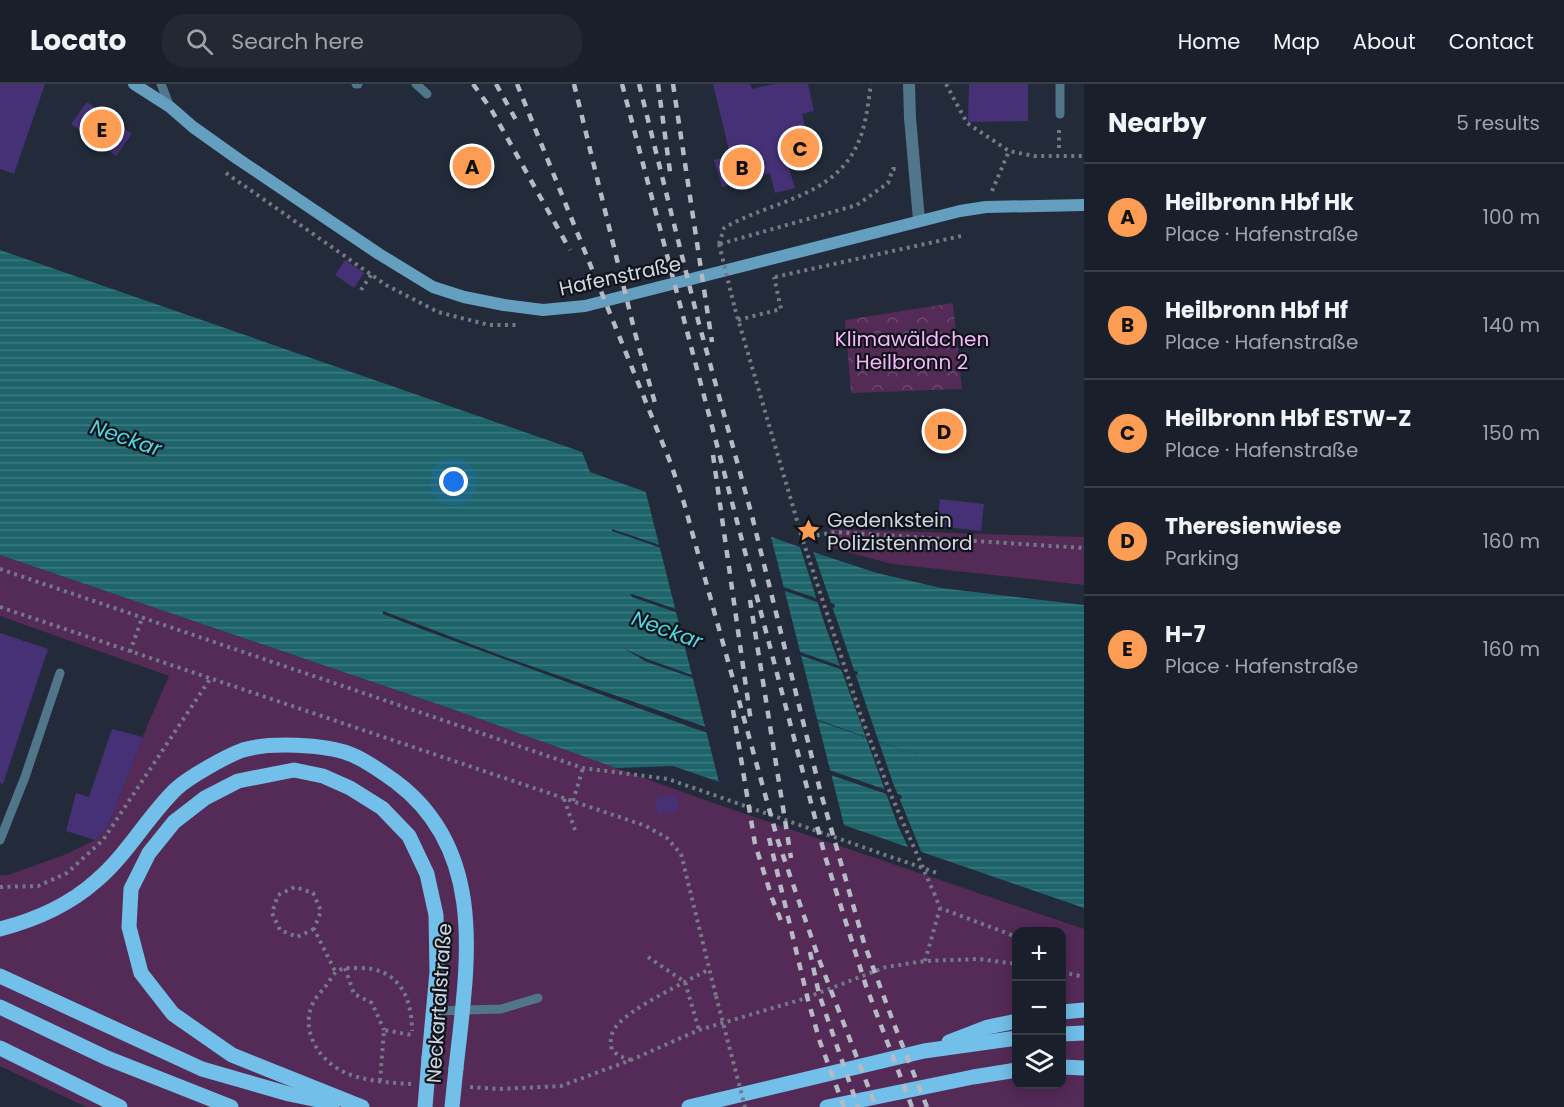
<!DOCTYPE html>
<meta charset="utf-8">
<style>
:root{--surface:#1a202b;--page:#232833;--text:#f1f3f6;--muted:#9fa3a9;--line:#383e47;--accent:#fd9d54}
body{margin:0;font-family:Poppins,sans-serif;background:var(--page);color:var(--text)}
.controls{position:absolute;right:18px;bottom:18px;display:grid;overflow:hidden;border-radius:12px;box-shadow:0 3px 15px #0003}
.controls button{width:54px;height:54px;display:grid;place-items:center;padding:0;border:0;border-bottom:2px solid var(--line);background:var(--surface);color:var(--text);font:30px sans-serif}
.you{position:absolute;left:454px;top:398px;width:21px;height:21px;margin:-15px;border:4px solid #fff;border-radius:50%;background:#1a73e8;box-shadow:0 0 0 9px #1a73e833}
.badge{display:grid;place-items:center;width:39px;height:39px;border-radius:50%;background:var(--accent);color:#111;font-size:20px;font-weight:700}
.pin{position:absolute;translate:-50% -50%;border:3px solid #fff;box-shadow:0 2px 6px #0006}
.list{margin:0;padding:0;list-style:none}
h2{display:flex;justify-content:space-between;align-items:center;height:78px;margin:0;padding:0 24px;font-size:26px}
h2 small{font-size:20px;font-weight:400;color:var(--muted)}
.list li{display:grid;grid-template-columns:39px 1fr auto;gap:18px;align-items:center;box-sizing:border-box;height:108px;padding:0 24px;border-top:2px solid var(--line)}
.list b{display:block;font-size:22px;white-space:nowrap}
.list p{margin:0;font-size:20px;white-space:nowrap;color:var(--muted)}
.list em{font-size:20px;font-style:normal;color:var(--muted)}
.icon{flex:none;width:33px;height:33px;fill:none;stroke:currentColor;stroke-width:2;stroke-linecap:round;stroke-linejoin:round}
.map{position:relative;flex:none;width:1084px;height:1023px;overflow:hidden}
header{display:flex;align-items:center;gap:36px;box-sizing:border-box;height:84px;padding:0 30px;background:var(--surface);border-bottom:2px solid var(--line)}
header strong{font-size:28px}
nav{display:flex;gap:33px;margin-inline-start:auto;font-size:21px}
.search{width:420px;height:54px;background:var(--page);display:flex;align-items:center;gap:15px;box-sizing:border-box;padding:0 21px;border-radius:24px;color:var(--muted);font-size:22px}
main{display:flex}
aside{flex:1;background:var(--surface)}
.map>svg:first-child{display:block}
.green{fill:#542a57;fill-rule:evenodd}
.park{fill:url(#park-crowns)}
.water{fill:url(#water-rules);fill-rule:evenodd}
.pier{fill:#232a39}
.building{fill:#463176}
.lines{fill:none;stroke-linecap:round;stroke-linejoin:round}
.path{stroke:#737986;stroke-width:4;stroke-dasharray:3 4.5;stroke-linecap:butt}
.service{stroke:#517589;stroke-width:9}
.minor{stroke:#517589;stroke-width:12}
.secondary{stroke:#649fbf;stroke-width:12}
.primary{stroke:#72bfe9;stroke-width:15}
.rail{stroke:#b5bac5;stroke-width:4.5;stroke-dasharray:8 8;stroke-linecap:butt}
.path-bridge{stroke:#737986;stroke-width:4;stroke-dasharray:3 4.5;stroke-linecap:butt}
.primary-bridge{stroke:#72bfe9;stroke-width:15}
.labels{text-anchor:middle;stroke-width:4.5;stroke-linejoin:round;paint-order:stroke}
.street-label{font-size:20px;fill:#d1d6e0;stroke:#0f131a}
.park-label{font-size:20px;fill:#f8b7fb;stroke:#0f131a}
.poi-label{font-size:20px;fill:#d1d6e0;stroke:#0f131a;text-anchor:start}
.water-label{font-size:21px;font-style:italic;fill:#50d5e1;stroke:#0f131a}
</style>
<header>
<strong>Locato</strong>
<div class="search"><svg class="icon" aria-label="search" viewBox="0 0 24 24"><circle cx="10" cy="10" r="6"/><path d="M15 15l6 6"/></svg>Search here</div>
<nav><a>Home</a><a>Map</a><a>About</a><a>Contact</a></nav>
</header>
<main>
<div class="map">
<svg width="1084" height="1023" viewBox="0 0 1084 1023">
<defs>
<pattern id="park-crowns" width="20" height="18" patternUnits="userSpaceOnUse" patternTransform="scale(1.5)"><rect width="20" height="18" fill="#542a57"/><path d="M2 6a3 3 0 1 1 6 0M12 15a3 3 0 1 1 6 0" fill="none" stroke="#6c486f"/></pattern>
<pattern id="water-rules" width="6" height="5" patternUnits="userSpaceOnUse" patternTransform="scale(1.5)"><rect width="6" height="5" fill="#1e646b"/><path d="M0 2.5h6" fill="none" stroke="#3e7980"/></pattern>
</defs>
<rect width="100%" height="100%" fill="#232a39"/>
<g class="green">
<polygon points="830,445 1084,453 1084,501 892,480 836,465 827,461"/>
<path d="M0,471l452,154 270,97 362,123v178h-998l-86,-41v-191h8l56,-20 31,-15 13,-14 40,-102 21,-48 -169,-60zM1017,848h45v152h-45z"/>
</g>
<polygon class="park" points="953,219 962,305 851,309 845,236"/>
<path class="water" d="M0,166l582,202 8,20 229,82 58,19 64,15 143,17v303l-411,-142 -57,2 -164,-59 -452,-154zM612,445l222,75 1,2 -1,2 -222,-77zM630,510h2l226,78 -1,3 -225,-78zM383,527l122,46 396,138 1,3 -1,1 -208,-71 -269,-98 -41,-16zM623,564l24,11 270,96 -270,-93z"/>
<g class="pier">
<polygon points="645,405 770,449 845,745 720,702"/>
<polygon points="799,460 812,464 893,699 923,772 910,767 898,742 824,538"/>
</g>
<g class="building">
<polygon points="0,0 45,0 14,90 0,85"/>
<polygon points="713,0 750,0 752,5 774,0 808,0 814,27 802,30 812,71 787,78 795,104 775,109 770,89 722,103 714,76 730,71"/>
<polygon points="969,0 1028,0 1028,37 968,38"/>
<polygon points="87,18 132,50 116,72 71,40"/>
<polygon points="345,176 364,189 354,204 335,191"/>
<polygon points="940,415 984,420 981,447 937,442"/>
<polygon points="0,549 48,565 3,700 0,699"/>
<polygon points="112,645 143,653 108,742 95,756 66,747 76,709 89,713"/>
<polygon points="677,711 678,728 657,730 656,713"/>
</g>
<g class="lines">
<g class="path">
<polyline points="946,0 967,39 1009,67 1034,72 1084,72"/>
<polyline points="1059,64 1059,44"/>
<polyline points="226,89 386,201 438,228 489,241 520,241"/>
<polyline points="992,107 1009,67"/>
<path d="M719,160l5,-16c46,-27 110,-30 134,-85 8,-17 10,-40 13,-59"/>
<polyline points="720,160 857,121 888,99 893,85 900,85"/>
<polyline points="775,193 961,152"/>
<polyline points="361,206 371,191"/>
<polyline points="735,225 803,457"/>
<polyline points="738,236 781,225 774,193"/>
<polyline points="802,454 835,448 1084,464"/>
<polyline points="0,485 583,684 668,695 937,789"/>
<polyline points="0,523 646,742 667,754 681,770 716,912"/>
<polyline points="130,568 142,534"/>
<polyline points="564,715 575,746"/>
<polyline points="573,717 583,684"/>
<polyline points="0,803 38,802 67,789 103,756 210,595"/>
<polyline points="934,809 940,824 1017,853"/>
<polyline points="314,845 297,853 280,846 272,829 278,811 295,803 313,809 321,827 314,845 336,889"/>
<polyline points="648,873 685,898 699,946"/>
<polyline points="925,877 940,824"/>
<polyline points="345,884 354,910 372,919 384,946"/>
<polyline points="1062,888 1084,893"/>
<path d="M631,976l-12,-4 -7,-6c-2,-8 -2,-15 3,-22 11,-18 74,-48 95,-59"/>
<polyline points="380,997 384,946 412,951"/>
<path d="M411,1000c-19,-1 -49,-3 -67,-12 -26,-12 -45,-43 -30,-71 3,-5 8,-10 11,-14 4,-5 7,-11 11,-15 7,-5 14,-4 22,-4 39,-1 54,27 54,63"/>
<polyline points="470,1003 500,1005 561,1002 631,976 699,946 803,915 886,883 925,877 979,875 1017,880"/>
</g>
<g class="service">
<polyline points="161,0 170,23"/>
<polyline points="356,0 358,0"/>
<polyline points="416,0 427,10"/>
<polyline points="1060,30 1060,0"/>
<polyline points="0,756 25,693 60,589"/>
<polyline points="434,927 501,925 538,914"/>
</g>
<polyline class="minor" points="909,0 910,34 919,136"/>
<polyline class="secondary" points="134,0 170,23 193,43 238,75 379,170 433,203 464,213 504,221 543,226 585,222 960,127 986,123 1084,121"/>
<g class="primary">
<path d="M0,845c35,-9 69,-24 96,-48 31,-26 51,-64 80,-92 13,-12 50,-33 67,-39 26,-8 81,-6 107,4 16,6 32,18 46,28 93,70 71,185 60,286"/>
<polyline points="0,892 202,985 289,1010 333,1019"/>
<polyline points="0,923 107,974 231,1023"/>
<polyline points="1062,928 1084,926"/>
<polyline points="1062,950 1084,949"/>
<polyline points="949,958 988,943 1017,937"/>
<polyline points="0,964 120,1023"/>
<polyline points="1062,983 1084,984"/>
<polyline points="362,1023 232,971 173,930 141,889 129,843 131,805 149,769 174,738 205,714 238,697 294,686 323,692 350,704 382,724 409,752 427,790 436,831 437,888 429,974"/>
<polyline points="689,1023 924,967 1017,954"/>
<polyline points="827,1023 973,993 1017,986"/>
</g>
<g class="rail">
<polyline points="473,0 491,25 570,166"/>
<polyline points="496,0 516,36"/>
<polyline points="517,0 671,380 684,419 778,757 820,878 876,1023"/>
<polyline points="574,0 635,249 655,319"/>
<polyline points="622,0 825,772 866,902 912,1023"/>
<polyline points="639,0 698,236 752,432 820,706 864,859 894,940 927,1023"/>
<polyline points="658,0 671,95"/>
<polyline points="673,0 712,258"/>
<polyline points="713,371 751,638"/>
<polyline points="750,516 791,774"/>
<polyline points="733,626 755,760 772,814 783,842"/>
<polyline points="769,754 808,916 820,958 844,1023"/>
<polyline points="810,868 819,910 858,1023"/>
</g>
<g class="path-bridge">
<polyline points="719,160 735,225"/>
<polyline points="803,457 860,629 891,711 934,809"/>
<polyline points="716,912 745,1023"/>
</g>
<g class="primary-bridge">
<polyline points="425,1023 429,974"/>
<polyline points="452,1023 456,984"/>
</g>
</g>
<defs>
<symbol id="sight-bare" viewBox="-9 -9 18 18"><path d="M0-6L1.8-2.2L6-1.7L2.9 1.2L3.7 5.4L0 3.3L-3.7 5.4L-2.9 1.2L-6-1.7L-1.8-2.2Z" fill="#fd9d54" stroke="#0f131a" stroke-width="2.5" paint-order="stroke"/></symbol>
</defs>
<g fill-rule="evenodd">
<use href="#sight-bare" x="792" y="430" width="33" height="33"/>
</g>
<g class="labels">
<g class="street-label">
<text transform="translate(620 192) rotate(-12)" y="7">Hafenstraße</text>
<text transform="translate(439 919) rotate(-86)" y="7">Neckartalstraße</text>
</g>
<g class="park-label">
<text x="912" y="262">Klimawäldchen<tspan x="912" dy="23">Heilbronn 2</tspan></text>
</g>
<g class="poi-label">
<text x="827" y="443">Gedenkstein<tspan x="827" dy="23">Polizistenmord</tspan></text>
</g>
<g class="water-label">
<text transform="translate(126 354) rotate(19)" y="7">Neckar</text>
<text transform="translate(667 546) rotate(20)" y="7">Neckar</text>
</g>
</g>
</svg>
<div class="controls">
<button>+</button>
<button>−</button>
<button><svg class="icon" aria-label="layers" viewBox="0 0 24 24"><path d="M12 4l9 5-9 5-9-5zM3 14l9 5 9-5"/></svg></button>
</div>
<div class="you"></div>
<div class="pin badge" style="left:472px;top:82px">A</div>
<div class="pin badge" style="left:742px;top:83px">B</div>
<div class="pin badge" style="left:800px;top:64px">C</div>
<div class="pin badge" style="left:944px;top:347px">D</div>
<div class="pin badge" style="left:102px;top:45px">E</div>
</div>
<aside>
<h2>Nearby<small>5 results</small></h2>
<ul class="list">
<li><span class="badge">A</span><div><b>Heilbronn Hbf Hk</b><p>Place · Hafenstraße</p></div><em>100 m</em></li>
<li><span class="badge">B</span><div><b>Heilbronn Hbf Hf</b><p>Place · Hafenstraße</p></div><em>140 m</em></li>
<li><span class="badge">C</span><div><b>Heilbronn Hbf ESTW-Z</b><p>Place · Hafenstraße</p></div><em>150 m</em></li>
<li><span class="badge">D</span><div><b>Theresienwiese</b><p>Parking</p></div><em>160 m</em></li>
<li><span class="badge">E</span><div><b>H-7</b><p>Place · Hafenstraße</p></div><em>160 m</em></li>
</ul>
</aside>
</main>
